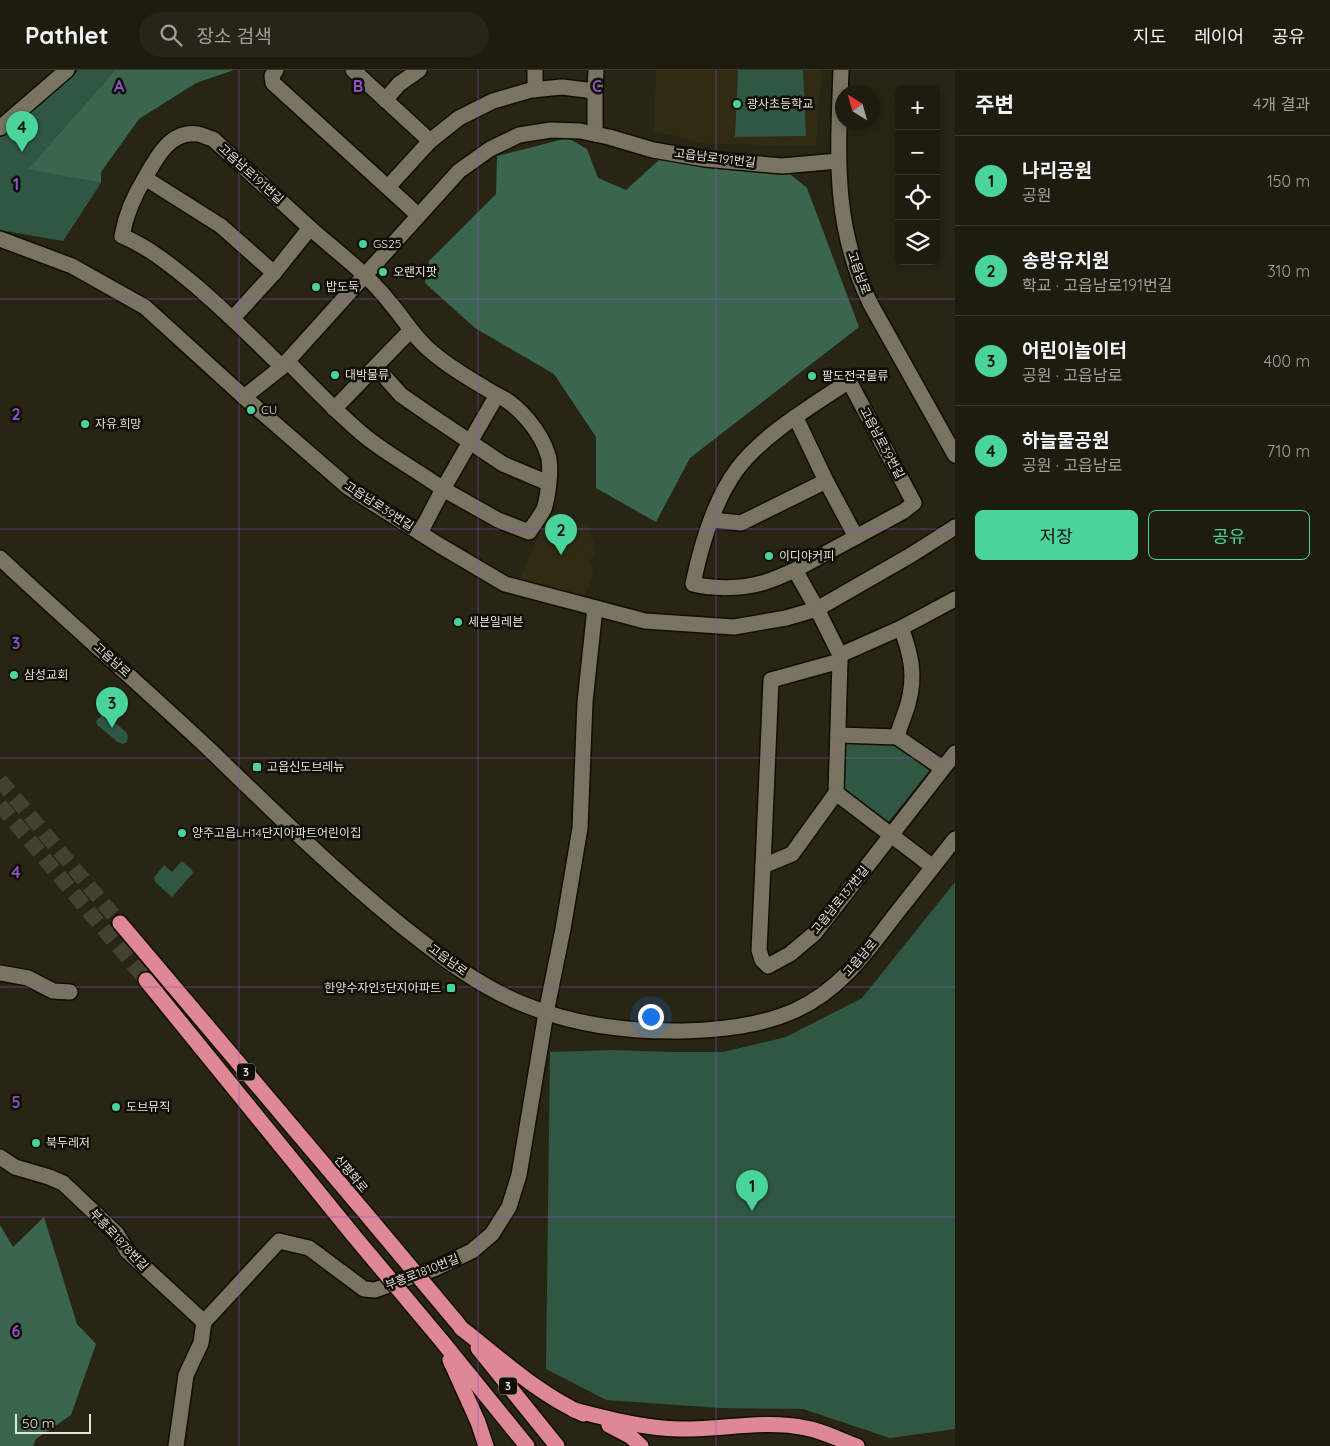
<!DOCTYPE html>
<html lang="ko">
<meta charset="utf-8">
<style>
:root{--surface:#1e1c0f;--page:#262518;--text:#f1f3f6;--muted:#a1a19e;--line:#3c3a2f;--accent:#49d49c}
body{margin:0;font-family:Quicksand,"Noto Sans KR",sans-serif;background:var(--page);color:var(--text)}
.controls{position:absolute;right:15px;top:15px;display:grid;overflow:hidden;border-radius:8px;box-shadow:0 2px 8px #0003}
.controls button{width:45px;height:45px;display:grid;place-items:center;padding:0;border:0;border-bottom:1px solid var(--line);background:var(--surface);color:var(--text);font:25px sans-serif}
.compass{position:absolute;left:835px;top:15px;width:45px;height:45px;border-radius:50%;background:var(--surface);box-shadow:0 2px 8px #0003;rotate:323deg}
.scale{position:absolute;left:15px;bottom:12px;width:76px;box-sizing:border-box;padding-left:5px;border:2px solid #e5e2d8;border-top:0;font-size:14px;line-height:18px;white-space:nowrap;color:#e5e2d8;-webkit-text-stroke:4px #0f0e07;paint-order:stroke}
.you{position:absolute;left:650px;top:946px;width:18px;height:18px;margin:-12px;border:4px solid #fff;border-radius:50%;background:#1a73e8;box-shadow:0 0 0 8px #1a73e833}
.badge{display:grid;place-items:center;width:32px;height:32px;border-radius:50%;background:var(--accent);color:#111;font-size:16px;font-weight:700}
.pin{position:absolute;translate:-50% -41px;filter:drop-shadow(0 1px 2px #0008)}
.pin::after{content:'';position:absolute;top:26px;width:18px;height:15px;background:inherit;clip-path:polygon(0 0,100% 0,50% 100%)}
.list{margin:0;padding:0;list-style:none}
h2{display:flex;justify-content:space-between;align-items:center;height:65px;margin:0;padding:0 20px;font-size:21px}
h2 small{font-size:16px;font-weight:400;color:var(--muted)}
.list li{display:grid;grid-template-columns:32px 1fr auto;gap:15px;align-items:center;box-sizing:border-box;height:90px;padding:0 20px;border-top:1px solid var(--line)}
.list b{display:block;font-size:19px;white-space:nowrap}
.list p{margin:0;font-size:16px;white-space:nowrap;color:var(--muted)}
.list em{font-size:16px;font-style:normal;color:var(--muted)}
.actions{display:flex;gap:10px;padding:15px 20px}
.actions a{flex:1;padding:11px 0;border:1px solid var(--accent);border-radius:8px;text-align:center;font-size:18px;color:var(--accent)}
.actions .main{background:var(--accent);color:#111}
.icon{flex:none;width:28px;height:28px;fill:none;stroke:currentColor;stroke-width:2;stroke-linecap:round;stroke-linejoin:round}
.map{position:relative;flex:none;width:955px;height:1376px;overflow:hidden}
header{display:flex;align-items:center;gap:30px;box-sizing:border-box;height:70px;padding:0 25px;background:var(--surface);border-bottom:1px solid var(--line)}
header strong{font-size:24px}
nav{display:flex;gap:28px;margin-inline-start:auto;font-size:18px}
.search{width:350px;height:45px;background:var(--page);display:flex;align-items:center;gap:12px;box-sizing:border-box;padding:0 18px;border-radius:28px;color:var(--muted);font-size:19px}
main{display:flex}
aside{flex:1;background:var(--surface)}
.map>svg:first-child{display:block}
.built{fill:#302b13}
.green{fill:#305743}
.forest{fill:#3a654e}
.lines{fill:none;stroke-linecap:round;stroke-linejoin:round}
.highway-tunnel{stroke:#444131;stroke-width:15;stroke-dasharray:15 8;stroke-linecap:butt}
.minor-casing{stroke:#110e01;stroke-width:18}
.highway-casing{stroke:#110e01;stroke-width:18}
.minor{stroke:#787461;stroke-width:15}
.highway{stroke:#df8895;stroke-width:15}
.highway-bridge-casing{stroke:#110e01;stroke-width:18;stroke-linecap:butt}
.highway-bridge{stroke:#df8895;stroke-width:15}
.grid{fill:none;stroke:#9050c4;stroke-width:1;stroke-opacity:0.55}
.poi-dot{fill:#49d49c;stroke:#0f0e07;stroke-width:2}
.labels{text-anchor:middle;stroke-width:5;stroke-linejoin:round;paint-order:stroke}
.shield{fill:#0f0e07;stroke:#a5a299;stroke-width:1}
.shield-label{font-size:11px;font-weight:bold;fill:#e5e2d8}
.poi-label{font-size:12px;fill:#e5e2d8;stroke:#0f0e07;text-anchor:start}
.street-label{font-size:12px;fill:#e5e2d8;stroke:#0f0e07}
.grid-label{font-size:16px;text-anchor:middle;font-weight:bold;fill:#9050c4;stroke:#0f0e07;stroke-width:5;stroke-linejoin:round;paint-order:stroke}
</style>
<header>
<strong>Pathlet</strong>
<div class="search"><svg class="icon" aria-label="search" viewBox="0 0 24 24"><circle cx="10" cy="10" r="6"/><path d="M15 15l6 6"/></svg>장소 검색</div>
<nav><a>지도</a><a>레이어</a><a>공유</a></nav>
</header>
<main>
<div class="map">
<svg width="955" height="1376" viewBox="0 0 955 1376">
<rect width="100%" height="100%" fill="#282514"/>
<g class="built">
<polygon points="656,0 822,0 816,76 706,74 654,61"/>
<polygon points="554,444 587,455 596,480 590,491 593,497 592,509 583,527 524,512 520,509 547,445"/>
</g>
<g class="green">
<polygon points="79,0 115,0 29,98 101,113 63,171 0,160 0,65"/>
<polygon points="738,0 803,0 806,66 735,67"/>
<polygon points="104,643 126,662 128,666 127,672 123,674 118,672 97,655 96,651"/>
<polygon points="896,672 930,700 885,756 844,722 845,673"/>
<polygon points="182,791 192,800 193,803 172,827 155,812 154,808 164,795 172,802"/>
<polygon points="955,812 955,1359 890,1368 803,1339 720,1338 606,1330 546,1299 550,982 613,980 670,982 723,982 786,967 862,928"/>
</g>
<g class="forest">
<polygon points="115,0 234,0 196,13 139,49 101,102 101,113 28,99"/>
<polygon points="568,68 587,79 598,108 626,120 659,90 790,104 807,118 859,257 690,388 656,452 596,418 596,367 554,304 475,258 425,213 429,191 496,124 497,86"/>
<polygon points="44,1147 77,1254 96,1274 71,1345 36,1369 33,1376 0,1376 0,1155 13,1177"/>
</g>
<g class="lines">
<g class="highway-tunnel">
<polyline points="0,710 120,853"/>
<polyline points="0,735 146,910"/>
</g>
<defs>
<g id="minor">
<polyline points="276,0 272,6 273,13 418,145"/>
<polyline points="353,0 430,71 388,117"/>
<polyline points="535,0 535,20"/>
<path d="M841,0c-3,85 -9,153 29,233l85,152"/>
<polyline points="595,21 596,0"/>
<polyline points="385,30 399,14 419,0"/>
<polyline points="0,58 67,0"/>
<polyline points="430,71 459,48 493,31 531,20 562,17 595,21 595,64"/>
<path d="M145,108c11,-20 25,-48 53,-44 5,1 10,4 15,5l97,89 -36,45"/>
<path d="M310,158c27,24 59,47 81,76 15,17 23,34 42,49 20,17 42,29 64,42"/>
<polyline points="0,169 72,196 145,237 244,327 349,418 439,475 505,514 645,551 734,557 786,548 817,539 911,485 955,457"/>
<path d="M233,248l41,-45 -53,-47 -76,-48c-12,19 -19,36 -23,58 27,11 51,31 73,49 30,26 59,54 87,82"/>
<path d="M287,291c26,26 51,53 79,76 24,19 52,34 77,52l54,-94c22,10 44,37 51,60 4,12 0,42 -4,54 -4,8 -10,15 -15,23l-31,-12 -55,-31 -23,44"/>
<polyline points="376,297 401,325 427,343 503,394 548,413"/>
<polyline points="244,327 282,297 459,101 490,79 519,65 551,60 580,61 609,67 653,80 705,89 782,96 838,91"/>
<polyline points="334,339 410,261"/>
<polyline points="796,348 826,411 856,467"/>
<polyline points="712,450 741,453 826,411"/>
<path d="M0,488c69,65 141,127 210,192 61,59 121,118 187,172 39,31 79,63 126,82 50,21 107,28 160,27 38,-1 78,-5 113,-21 44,-20 71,-58 99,-95 20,-25 40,-51 60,-76"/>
<path d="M795,500l109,-59 10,-8 -65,-122c-37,25 -84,52 -111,87 -24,32 -37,77 -45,116 21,5 48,5 69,-1 11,-3 22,-8 33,-13l22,39 23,46v6l-4,132 -44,61 -29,12 8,-186 69,-19"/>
<polyline points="840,585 901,558 955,529"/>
<polyline points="838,665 897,667 942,698"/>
<path d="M897,667c3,-12 8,-22 11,-33 8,-29 3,-50 -7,-76"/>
<polyline points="836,723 933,797"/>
<polyline points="763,796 759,880 762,890 768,896 790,884 815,863 955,683"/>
<polyline points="0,903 28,908 53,921 70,922"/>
<polyline points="0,1087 15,1097 49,1107 63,1113 117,1164 127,1181 204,1252"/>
<polyline points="176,1376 186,1305 201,1273 204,1252 279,1171 309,1178 364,1219 375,1220 434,1199 472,1181 492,1164 509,1137 519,1105 546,943 563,859 580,758 585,632 595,538"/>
</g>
<g id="highway">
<polyline points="120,853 372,1151"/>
<polyline points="146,910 354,1166"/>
<path d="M461,1258c39,30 77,66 122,86"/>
<polyline points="441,1270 527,1376"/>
<polyline points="478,1278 557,1376"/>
<polyline points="450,1290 478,1352 486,1376"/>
<path d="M574,1340c35,9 69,18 106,19 42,1 85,-10 126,-1 17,3 34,12 51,18"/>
<polyline points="609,1355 630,1366 641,1376"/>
</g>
</defs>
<use href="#minor" class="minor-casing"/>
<use href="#highway" class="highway-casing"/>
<use href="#minor" class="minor"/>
<use href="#highway" class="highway"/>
<defs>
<g id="highway-bridge">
<polyline points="372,1151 459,1255"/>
<polyline points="354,1166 441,1270"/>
</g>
</defs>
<use href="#highway-bridge" class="highway-bridge-casing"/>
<use href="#highway-bridge" class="highway-bridge"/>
</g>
<path class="grid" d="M239,0v1376M478,0v1376M716,0v1376M0,229h955M0,459h955M0,688h955M0,917h955M0,1147h955"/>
<g class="poi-dot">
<circle cx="737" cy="34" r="5"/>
<circle cx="363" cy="174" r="5"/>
<circle cx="383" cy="202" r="5"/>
<circle cx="316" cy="217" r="5"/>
<circle cx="335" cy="305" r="5"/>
<circle cx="812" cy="306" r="5"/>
<circle cx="251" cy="340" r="5"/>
<circle cx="85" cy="354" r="5"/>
<circle cx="769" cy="486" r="5"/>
<circle cx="458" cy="552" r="5"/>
<circle cx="14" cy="605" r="5"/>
<rect x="252" y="692" width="10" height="10" rx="2.5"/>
<circle cx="182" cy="763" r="5"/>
<rect x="446" y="913" width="10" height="10" rx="2.5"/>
<circle cx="116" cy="1037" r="5"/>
<circle cx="36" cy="1073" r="5"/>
</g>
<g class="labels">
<g class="shield">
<rect x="237" y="993.5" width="18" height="17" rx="4"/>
<rect x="499" y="1307.5" width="18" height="17" rx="4"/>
</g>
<g class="shield-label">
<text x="246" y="1006">3</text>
<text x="508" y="1320">3</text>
</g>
<g class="poi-label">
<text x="747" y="38">광사초등학교</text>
<text x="373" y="178">GS25</text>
<text x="393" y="206">오랜지팟</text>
<text x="326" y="221">밥도둑</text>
<text x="345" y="309">대박물류</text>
<text x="822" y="310">팔도전국물류</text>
<text x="261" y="344">CU</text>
<text x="95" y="358">자유.희망</text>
<text x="779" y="490">이디야커피</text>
<text x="468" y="556">세븐일레븐</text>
<text x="24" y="609">삼성교회</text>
<text x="267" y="701">고읍신도브레뉴</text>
<text x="192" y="767">양주고읍LH14단지아파트어린이집</text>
<text x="441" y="922" text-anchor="end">한양수자인3단지아파트</text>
<text x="126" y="1041">도브뮤직</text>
<text x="46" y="1077">북두레저</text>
</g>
<g class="street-label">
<text transform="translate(715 88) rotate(7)" y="4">고읍남로191번길</text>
<text transform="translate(251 104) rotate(42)" y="4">고읍남로191번길</text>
<text transform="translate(859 203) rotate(70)" y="4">고읍남로</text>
<text transform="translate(882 373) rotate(62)" y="4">고읍남로39번길</text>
<text transform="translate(379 436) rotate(33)" y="4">고읍남로39번길</text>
<text transform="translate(112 590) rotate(42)" y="4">고읍남로</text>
<text transform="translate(840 830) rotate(-51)" y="4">고읍남로137번길</text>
<text transform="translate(860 888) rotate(-49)" y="4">고읍남로</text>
<text transform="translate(448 890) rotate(36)" y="4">고읍남로</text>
<text transform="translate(351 1104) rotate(50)" y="4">신평화로</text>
<text transform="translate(119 1170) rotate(47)" y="4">부흥로1878번길</text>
<text transform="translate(422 1202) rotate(-21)" y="4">부흥로1810번길</text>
</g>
</g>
<g class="grid-label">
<text x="119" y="22">A</text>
<text x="358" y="22">B</text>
<text x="597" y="22">C</text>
<text x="16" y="120">1</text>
<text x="16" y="350">2</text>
<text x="16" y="579">3</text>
<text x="16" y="808">4</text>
<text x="16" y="1038">5</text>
<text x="16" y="1267">6</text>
</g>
</svg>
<div class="controls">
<button>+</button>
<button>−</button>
<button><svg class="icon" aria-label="locate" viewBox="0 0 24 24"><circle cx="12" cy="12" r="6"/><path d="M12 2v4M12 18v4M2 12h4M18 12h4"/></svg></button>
<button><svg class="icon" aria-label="layers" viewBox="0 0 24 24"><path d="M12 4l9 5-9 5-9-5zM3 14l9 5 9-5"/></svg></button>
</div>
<svg class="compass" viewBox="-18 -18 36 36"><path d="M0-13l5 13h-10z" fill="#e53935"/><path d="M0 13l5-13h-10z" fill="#a1a19e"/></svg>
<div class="scale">50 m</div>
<div class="you"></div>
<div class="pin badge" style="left:752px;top:1141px">1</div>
<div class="pin badge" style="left:561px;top:485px">2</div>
<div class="pin badge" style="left:112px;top:658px">3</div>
<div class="pin badge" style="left:22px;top:82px">4</div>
</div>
<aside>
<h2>주변<small>4개 결과</small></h2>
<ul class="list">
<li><span class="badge">1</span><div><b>나리공원</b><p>공원</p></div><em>150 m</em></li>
<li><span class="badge">2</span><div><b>송랑유치원</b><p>학교 · 고읍남로191번길</p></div><em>310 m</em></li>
<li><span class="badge">3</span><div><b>어린이놀이터</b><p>공원 · 고읍남로</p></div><em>400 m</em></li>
<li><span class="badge">4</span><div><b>하늘물공원</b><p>공원 · 고읍남로</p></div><em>710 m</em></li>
</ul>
<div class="actions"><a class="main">저장</a><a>공유</a></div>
</aside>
</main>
